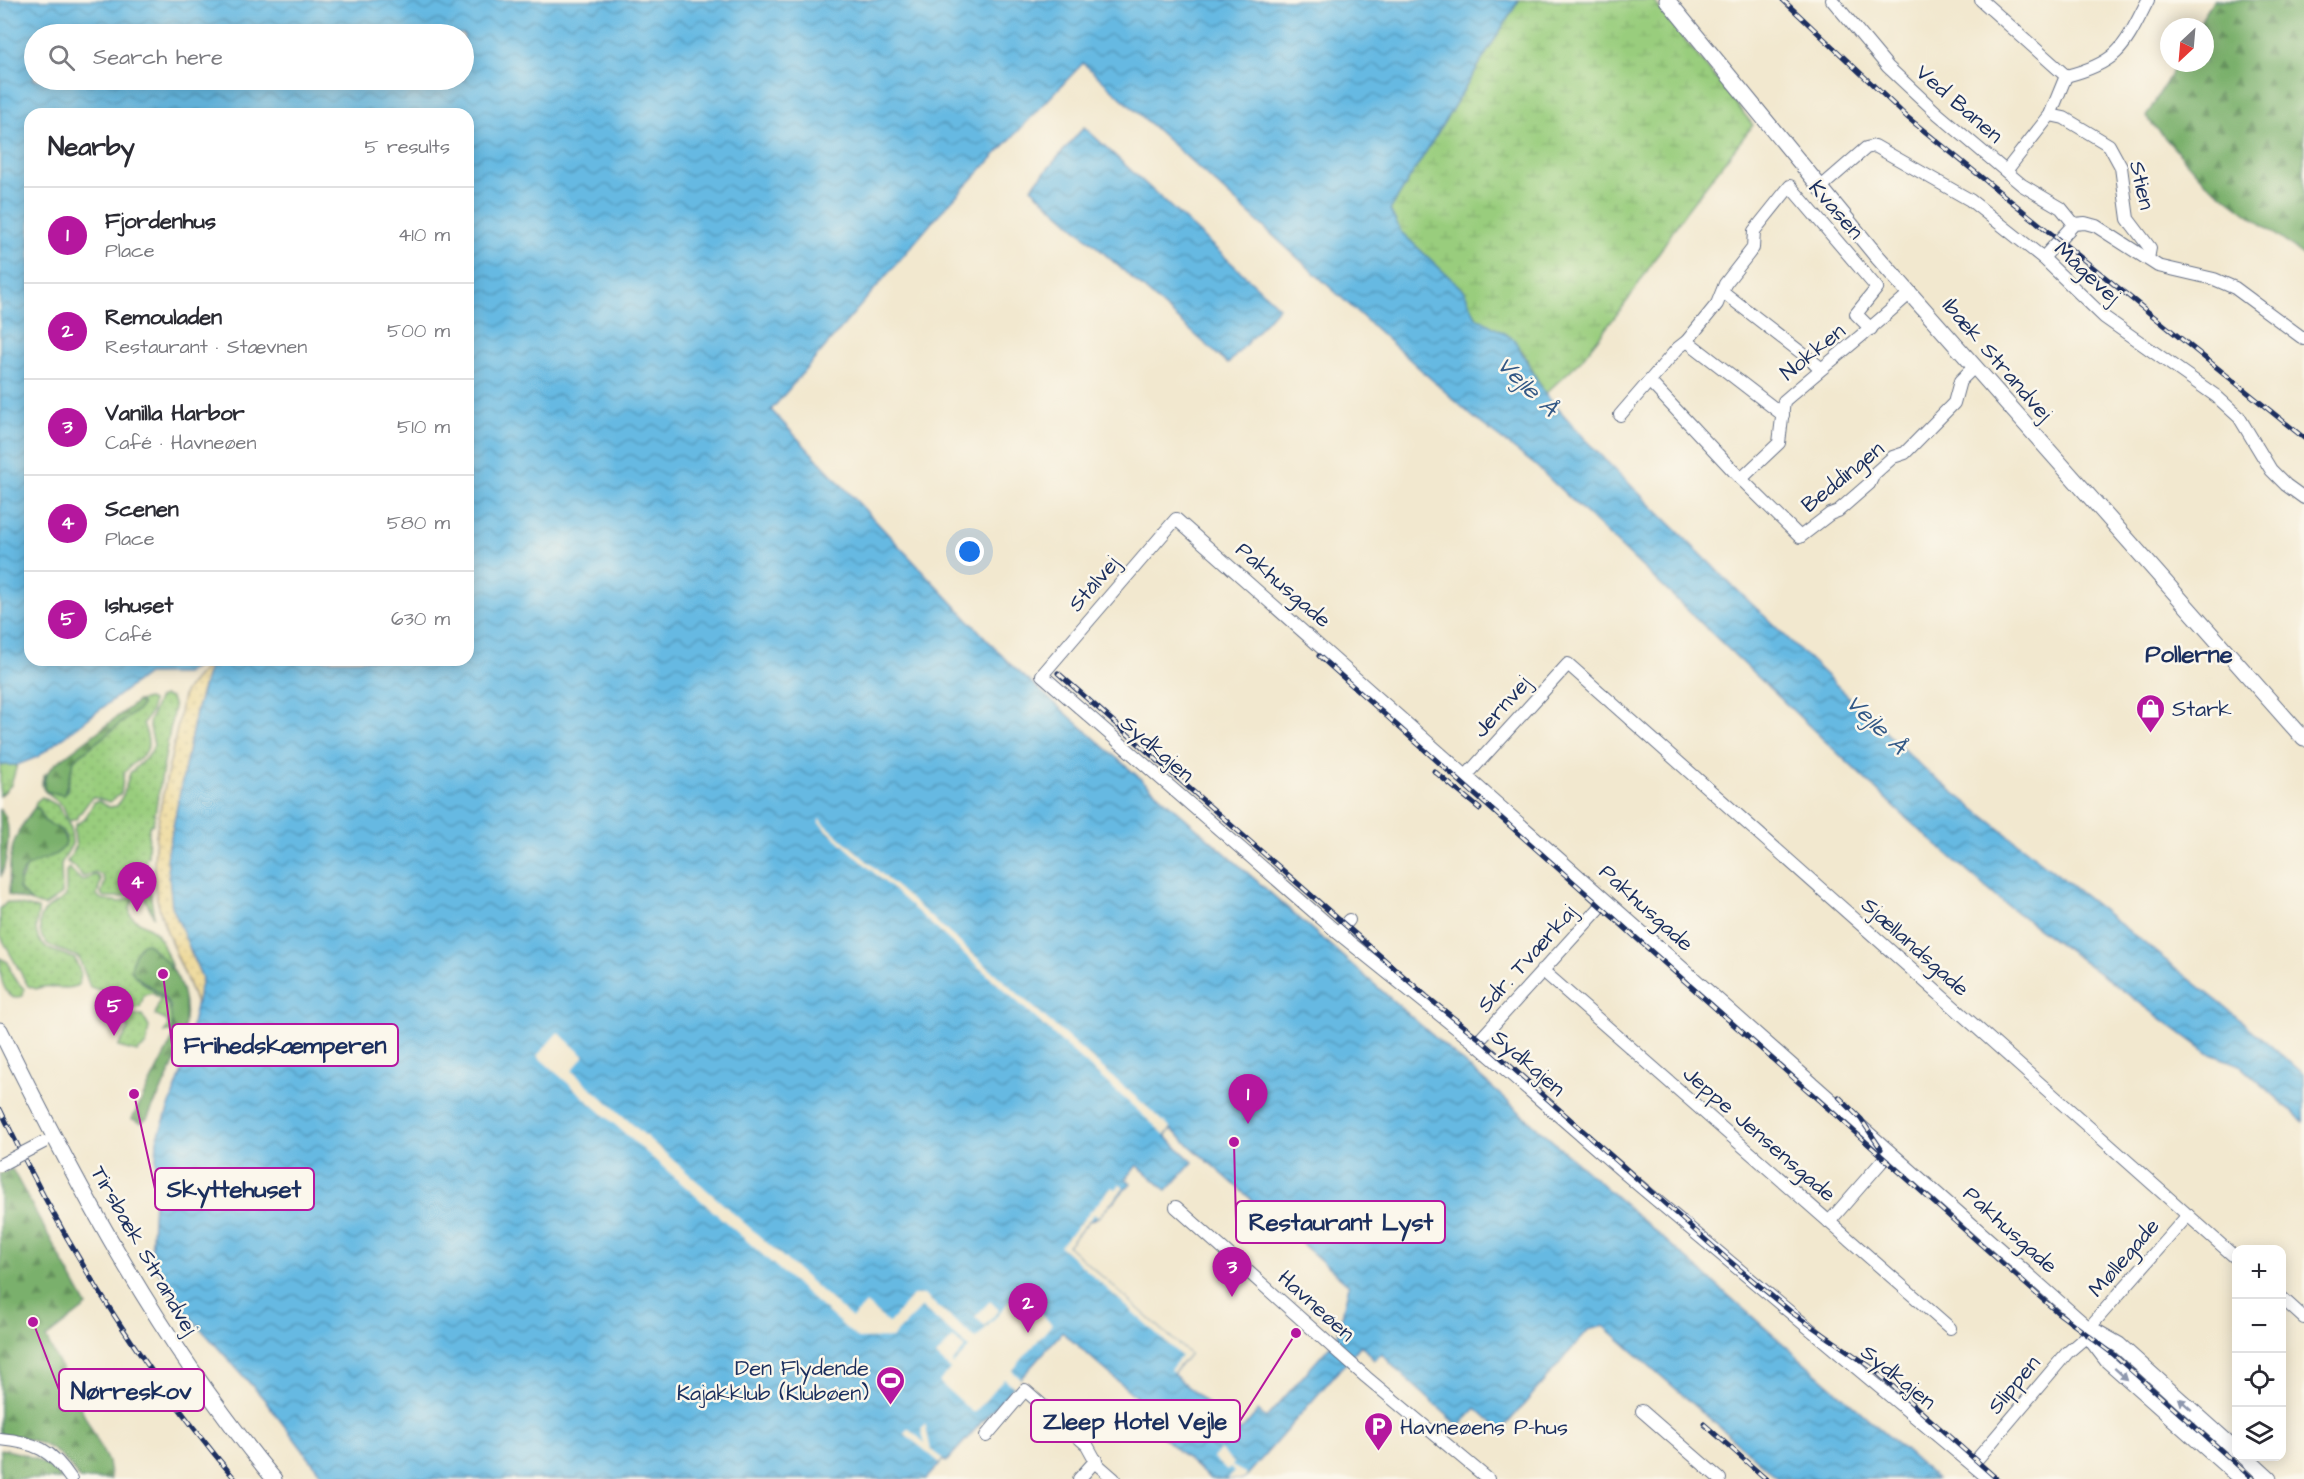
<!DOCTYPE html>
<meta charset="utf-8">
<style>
:root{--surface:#fff;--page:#f7f7f7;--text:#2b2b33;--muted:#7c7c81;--line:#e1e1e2;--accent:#b5179e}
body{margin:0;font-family:"Architects Daughter",sans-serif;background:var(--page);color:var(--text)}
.controls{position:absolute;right:18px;bottom:18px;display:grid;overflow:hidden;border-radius:12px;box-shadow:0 3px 15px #0003}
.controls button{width:54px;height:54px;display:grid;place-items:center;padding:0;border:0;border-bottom:2px solid var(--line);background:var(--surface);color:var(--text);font:30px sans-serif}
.compass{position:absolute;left:2160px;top:18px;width:54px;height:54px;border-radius:50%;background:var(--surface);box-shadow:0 3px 15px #0003;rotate:206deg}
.you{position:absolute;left:970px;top:552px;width:21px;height:21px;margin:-15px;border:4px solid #fff;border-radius:50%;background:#1a73e8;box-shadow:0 0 0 9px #1a73e833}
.badge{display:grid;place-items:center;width:39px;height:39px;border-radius:50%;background:var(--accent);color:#fff;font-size:20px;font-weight:700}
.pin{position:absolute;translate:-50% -50px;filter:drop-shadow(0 2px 3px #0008)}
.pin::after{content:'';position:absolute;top:32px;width:21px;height:18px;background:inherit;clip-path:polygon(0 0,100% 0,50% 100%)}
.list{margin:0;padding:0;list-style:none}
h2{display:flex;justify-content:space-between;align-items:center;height:78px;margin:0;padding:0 24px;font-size:26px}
h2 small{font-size:20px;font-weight:400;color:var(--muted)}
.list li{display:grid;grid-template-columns:39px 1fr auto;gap:18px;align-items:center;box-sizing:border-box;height:96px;padding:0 24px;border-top:2px solid var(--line)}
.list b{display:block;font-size:22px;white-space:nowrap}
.list p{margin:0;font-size:20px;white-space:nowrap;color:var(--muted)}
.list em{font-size:20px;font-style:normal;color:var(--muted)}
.icon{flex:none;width:33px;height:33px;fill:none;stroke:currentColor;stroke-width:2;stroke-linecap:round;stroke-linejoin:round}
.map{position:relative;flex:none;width:2304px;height:1479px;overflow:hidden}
.search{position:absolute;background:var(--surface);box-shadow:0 3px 15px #0003;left:24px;top:24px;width:450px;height:66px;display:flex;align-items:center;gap:15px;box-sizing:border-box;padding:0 21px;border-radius:33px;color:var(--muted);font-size:22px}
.panel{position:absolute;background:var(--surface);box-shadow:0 3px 15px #0003;left:24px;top:108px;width:450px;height:558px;border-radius:18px}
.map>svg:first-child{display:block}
.grass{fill:url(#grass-dots);stroke:#5a7e6e;stroke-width:1.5}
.forest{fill:url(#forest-firs);stroke:#4a7065;stroke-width:1.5}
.wetland{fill:url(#wetland-marsh);stroke:#5a7e6e;stroke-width:1.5}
.sand{fill:url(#sand-dots);stroke:#84847e;stroke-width:1.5}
.water{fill:url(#water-waves);stroke:#4074a0;stroke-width:1.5;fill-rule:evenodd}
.pier{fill:#f2e8cf}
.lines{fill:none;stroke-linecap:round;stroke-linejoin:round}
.minor-casing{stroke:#667086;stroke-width:14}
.tertiary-casing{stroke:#667086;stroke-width:17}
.minor{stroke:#fff;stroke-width:12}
.tertiary{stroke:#fff;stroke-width:15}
.rail-casing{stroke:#1b2f5e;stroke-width:5}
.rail{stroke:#fbf7ec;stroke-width:3;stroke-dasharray:9;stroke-linecap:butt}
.minor-bridge-casing{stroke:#667086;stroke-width:14;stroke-linecap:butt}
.minor-bridge{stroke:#fff;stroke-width:12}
.oneway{fill:#8d97ae}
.labels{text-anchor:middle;stroke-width:5;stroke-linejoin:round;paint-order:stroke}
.street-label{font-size:22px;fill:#1b2f5e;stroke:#fbf7ec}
.poi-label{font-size:22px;fill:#1b2f5e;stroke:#fbf7ec;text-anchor:start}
.water-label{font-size:24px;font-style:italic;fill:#325886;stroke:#fbf7ec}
.neighbourhood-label{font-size:24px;font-weight:bold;fill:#1b2f5e;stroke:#fbf7ec}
.leader{fill:none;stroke:#b5179e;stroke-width:2}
.callout-dot{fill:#b5179e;stroke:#fbf7ec;stroke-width:2}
.callout{fill:#fbf7ec;stroke:#b5179e;stroke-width:2}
.callout-label{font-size:24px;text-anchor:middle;font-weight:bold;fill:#1b2f5e}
</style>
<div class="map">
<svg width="2304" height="1479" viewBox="0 0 2304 1479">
<defs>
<pattern id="grass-dots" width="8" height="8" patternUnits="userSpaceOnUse" patternTransform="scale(1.5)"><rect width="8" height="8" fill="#99cd7d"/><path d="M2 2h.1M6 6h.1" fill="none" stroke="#83b06e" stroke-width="1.8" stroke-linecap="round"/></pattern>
<pattern id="forest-firs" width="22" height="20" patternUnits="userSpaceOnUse" patternTransform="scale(1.5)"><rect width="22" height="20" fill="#7ab06c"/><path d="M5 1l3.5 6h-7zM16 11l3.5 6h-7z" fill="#63905c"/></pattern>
<pattern id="wetland-marsh" width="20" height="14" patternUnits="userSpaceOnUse" patternTransform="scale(1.5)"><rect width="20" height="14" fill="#99cd7d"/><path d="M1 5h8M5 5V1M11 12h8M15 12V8" fill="none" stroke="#83b06e"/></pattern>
<pattern id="sand-dots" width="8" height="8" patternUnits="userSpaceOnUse" patternTransform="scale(1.5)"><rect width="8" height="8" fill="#eeda9e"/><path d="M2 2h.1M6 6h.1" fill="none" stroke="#ccbb8a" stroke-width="1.8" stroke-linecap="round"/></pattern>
<pattern id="water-waves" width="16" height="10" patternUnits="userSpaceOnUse" patternTransform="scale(1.5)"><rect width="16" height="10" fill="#66b9e2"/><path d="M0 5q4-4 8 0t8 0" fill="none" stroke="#5397ba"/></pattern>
</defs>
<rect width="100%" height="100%" fill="#fbf7ec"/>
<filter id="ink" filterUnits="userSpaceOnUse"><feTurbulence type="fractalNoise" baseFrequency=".0167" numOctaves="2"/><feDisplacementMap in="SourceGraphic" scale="12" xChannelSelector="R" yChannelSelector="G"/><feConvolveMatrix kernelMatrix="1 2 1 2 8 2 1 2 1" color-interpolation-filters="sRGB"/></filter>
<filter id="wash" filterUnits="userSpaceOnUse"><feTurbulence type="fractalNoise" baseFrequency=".008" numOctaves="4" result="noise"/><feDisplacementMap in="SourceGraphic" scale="24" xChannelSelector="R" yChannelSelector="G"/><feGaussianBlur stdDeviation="1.35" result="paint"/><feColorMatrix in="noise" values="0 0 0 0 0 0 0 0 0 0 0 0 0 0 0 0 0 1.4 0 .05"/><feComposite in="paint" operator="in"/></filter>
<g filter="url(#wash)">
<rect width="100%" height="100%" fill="#f2e8cf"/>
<g class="grass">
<polygon points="163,696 171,698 174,707 153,824 149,826 148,857 145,859 154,917 143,895 135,891 121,897 104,897 101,894 105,881 102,875 95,872 83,877 75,867 67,862 76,847 74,830 76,824 85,819 94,802 99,801 109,807 117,806 124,793 130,773 150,754 154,745 149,723 158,699"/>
<path d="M148,699l4,2 -1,11 -8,11c13,35 -1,28 -19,50l-3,20 -11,9 -18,-5 -16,22 -7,2c-3,-5 -3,-9 -6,-14 -9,-12 -30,-15 -17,-34l-3,11 23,9 8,-33 65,-51 2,-6 -3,-2z"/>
<path d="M42,797l15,8 14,23 1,16 -11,20 1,30 -17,12c-12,-2 -24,-8 -26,-21l8,-19 38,-20 1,-9 -5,-7 -17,-9 -4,-11 -5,-3 1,-5z"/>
<path d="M69,868l13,13 12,-6 4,1 3,4 -4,15 4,4 18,3 17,-6c-19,27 10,24 21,38 7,11 11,24 16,36l-26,-27 -16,26c19,30 41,17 42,63h-9l4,-5 -1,-6 -12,-6 5,-17 -8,-5 -8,2 -4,12 -22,4 -2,9 2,5h-4l-2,-4v-27l-22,-7 -11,-29c-15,-9 -38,-8 -39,-30 -1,-7 2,-14 6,-18 6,-6 14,-8 20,-14v-25z"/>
<path d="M7,902l31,7c1,6 -2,12 -2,19 1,23 23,23 39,31l6,15 -3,11c-16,8 -27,-3 -42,4l-8,-3 -28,-51v-26z"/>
<path d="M0,958l8,4 5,15 11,12 -1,7 -9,2c-14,-8 -14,-26 -14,-40z"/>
<polygon points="133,1015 142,1015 149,1027 146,1045 137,1052 118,1047 128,1030 125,1023"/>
</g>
<g class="forest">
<polygon points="2213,0 2304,0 2304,256 2202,179 2146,117 2177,63 2205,63 2205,27 2197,27"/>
<path d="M138,701l4,4 -3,4 -65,51 -10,35 -19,-4c-3,-12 2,-19 10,-27z"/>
<path d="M35,807l5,3 4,11 17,9 5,12c-8,24 -50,12 -47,47l13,13 -23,-7c1,-42 -1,-53 26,-88z"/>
<path d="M0,809c14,13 7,51 1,68z"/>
<path d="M147,943c8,9 19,17 26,27 32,49 -5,105 -26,149l-6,4 -9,-4 41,-81 -3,-32 -8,-11 -28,-20 -3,-6 3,-14 8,-11z"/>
<path d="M12,1169l75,137 -41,32 62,124 3,17h-31c-24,-35 -40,-39 -80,-44v-261z"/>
<path d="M0,1449c25,4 45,11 62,30h-62z"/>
</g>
<g class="wetland">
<polygon points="1519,0 1653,0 1753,125 1684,214 1628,300 1581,360 1545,394 1523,352 1476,317 1464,291 1401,232 1390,210"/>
<polygon points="0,765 17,765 11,785 0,796"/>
</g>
<path class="sand" d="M210,662l-14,50 -29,145 24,96 11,25 -5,30c-12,-41 -37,-79 -42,-122 -6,-57 19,-128 27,-186l3,-9z"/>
<g class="water">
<path d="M0,0h1519l-129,210 11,22 63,59 12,26 38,22 31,55 50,56 137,135 192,184 301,238 79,67v48l-64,-57 -32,-12 -208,-153 -93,-81 -372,-354 -62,-48 -390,-354 -144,151 -168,196 239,254 927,815h-158l-175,-153 -16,4 -87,101 -25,-23 -17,18 -61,-55 -16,-17 -8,6 -13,-15 -117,134h-34l-68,-60 8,-10 -88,-77 -116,130 -3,-2 -17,19h-601l-61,-80 -87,-97 -26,-44 6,-118 25,-69 20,-93 -30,-72 -5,-49 29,-145 15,-52h257v-546h-438v546h179l-24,14h-38l-110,83 -20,8h-17zM34,34h430v46h-430zM1171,1129l178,156 -12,53 -71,80 -8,-7 -18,21 -67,-58 16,-20 -122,-108 22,-25 9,-4 33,-34 -5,-4 11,-14 30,26 26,-29 -28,-26z"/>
<polygon points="1084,127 1279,307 1228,364 1031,188"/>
</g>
<g class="pier">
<polygon points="819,819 1171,1128 1165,1135 819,823"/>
<polygon points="558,1032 584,1056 572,1071 852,1318 866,1304 889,1323 913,1295 924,1295 976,1339 1017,1293 1052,1324 1012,1371 1021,1379 1014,1387 1004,1379 975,1412 972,1412 939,1382 950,1369 936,1356 953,1338 965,1348 952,1363 953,1365 969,1348 922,1307 892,1338 858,1339 537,1056"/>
<polygon points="1120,1184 1124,1188 1098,1217 1094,1214 1067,1246 1189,1354 1173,1373 1170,1370 1181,1356 1060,1246 1112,1187 1116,1189"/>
<polygon points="990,1301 999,1310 985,1326 975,1317"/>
<polygon points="925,1423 931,1450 943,1459 940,1463 904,1433 908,1428 925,1443 921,1429"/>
<polygon points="1220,1450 1234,1463 1232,1466 1247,1474 1243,1479 1228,1479 1234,1472 1230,1468 1227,1471 1213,1458"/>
</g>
</g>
<g filter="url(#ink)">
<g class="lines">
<defs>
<g id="minor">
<polyline points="1832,0 1888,67 1938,114 2022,185 2061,208 2074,224"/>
<polyline points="1981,0 2066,76"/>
<path d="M2066,76c54,-14 58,-29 82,-76"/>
<polyline points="2050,115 2064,118 2109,145 2121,167 2128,219 2150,248 2148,259"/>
<polyline points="2006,171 2050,115 2066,76"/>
<polyline points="1820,188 1866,148 1875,146 1970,200 2043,258 2104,317 2216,396 2239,417 2271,470 2286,485 2304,498"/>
<polyline points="2043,258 2074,224 2085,223 2096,226 2158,266 2214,279 2235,288 2304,339"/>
<polyline points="1723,292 1821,368"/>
<polyline points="1687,341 1783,415"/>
<polyline points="1650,382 1741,479 1800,537 1830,514 1838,511 1869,484 1874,474 1893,457 1905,453 1954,403 1960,381 1975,366"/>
<polyline points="1620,415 1678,348 1687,341 1717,304 1725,284 1753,248 1754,231 1790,186 1877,288 1856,314 1871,329"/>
<path d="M1741,479l38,-36 5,-42c42,-37 85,-70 126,-108"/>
<polyline points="1466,776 1568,664 2236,1258"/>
<polyline points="1338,933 1349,920"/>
<polyline points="1542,970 1950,1328"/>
<polyline points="1476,1044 1606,901"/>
<polyline points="1176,1207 1366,1377 1488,1479"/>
<polyline points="1829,1222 1890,1152"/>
<polyline points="2282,1298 2304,1318"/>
<polyline points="1642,1411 1720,1479"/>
<polyline points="986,1436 1025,1390 1087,1445 1098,1465 1114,1479"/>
<path d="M0,1439c35,3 52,11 71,40"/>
<polyline points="1973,1464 2067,1353 2088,1335"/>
<polyline points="1079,1479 1096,1460"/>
<polyline points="1989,1479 1637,1184 1476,1044 1338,933 1042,675 1176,519 2089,1328 2188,1215"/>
</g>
<g id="tertiary">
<polyline points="1667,0 1875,254 2304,739"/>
<path d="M0,1030c78,158 161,313 274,449"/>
<polyline points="2089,1328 2088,1335 2107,1360 2241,1479"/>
<polyline points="2089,1328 2119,1345 2236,1450"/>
<polyline points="2244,1456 2269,1479"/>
</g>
</defs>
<use href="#minor" class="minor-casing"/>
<use href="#tertiary" class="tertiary-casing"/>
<use href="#minor" class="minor"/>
<use href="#tertiary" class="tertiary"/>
<defs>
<g id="rail">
<polyline points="1783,0 1907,117 2304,438"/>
<polyline points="1319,656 2057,1312 2113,1354 2253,1479"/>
<polyline points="1058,673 1426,996 1480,1039 1727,1259 1791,1312 1871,1367 1997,1479"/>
<polyline points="1434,771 1480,809"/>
<polyline points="1839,1097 1861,1119 1881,1149"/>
<path d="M0,1109c63,134 140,257 235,370"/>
<polyline points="1704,1424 1766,1479"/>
</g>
</defs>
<use href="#rail" class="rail-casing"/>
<use href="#rail" class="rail"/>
<defs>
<polyline id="minor-bridge" points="0,1165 44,1142"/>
</defs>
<use href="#minor-bridge" class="minor-bridge-casing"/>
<use href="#minor-bridge" class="minor-bridge"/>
</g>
<defs><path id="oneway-solid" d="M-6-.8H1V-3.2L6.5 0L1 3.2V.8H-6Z" transform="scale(1.5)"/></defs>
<g class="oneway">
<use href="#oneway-solid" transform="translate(2121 1374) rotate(42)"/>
<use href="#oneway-solid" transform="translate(2185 1404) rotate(-138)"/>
</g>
</g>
<defs>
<symbol id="shop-pin" viewBox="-11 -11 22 30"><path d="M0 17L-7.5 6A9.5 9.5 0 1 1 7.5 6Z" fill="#b5179e" stroke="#fbf7ec"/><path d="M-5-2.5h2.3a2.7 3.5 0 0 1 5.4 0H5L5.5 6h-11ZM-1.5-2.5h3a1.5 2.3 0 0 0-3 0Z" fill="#fff"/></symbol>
<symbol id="stadium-pin" viewBox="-11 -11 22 30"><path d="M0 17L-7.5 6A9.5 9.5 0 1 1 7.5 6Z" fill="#b5179e" stroke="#fbf7ec"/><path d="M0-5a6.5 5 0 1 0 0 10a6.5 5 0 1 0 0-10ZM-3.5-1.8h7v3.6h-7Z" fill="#fff"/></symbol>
<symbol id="parking-pin" viewBox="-11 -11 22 30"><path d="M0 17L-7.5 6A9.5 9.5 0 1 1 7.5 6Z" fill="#b5179e" stroke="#fbf7ec"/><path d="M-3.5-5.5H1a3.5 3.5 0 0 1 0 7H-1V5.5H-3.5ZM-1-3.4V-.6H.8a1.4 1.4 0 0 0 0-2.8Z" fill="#fff"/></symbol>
</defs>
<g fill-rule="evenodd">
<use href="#shop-pin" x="2134" y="692" width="33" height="45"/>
<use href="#stadium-pin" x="874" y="1364" width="33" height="45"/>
<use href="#parking-pin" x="1362" y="1410" width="33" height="45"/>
</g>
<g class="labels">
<g class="street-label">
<text transform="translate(1960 103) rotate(41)" y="8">Ved Banen</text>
<text transform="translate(2143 185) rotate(77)" y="8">Stien</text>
<text transform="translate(1837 209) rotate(49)" y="8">Kvasen</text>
<text transform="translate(2088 272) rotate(43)" y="8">Mågevej</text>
<text transform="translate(1812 351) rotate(-39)" y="8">Nokken</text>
<text transform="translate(1998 359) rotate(49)" y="8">Ibæk Strandvej</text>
<text transform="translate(1842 476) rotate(-39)" y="8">Beddingen</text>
<text transform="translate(1093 583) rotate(-49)" y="8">Stålvej</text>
<text transform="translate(1284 584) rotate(41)" y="8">Pakhusgade</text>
<text transform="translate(1501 706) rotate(-48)" y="8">Jernvej</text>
<text transform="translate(1158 748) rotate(41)" y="8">Sydkajen</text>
<text transform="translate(1647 907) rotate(42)" y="8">Pakhusgade</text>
<text transform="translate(1916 946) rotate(42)" y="8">Sjællandsgade</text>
<text transform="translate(1526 958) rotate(-48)" y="8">Sdr. Tværkaj</text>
<text transform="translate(1529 1062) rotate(41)" y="8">Sydkajen</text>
<text transform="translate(1760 1133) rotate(41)" y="8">Jeppe Jensensgade</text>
<text transform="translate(2011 1229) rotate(42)" y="8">Pakhusgade</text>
<text transform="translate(145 1250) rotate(60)" y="8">Tirsbæk Strandvej</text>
<text transform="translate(2123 1257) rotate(-49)" y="8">Møllegade</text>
<text transform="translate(1317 1305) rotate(42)" y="8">Havneøen</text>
<text transform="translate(1899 1376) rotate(39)" y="8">Sydkajen</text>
<text transform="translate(2013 1384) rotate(-50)" y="8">Slippen</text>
</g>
<g class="poi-label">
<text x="2172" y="716">Stark</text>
<text x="869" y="1375" text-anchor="end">Den Flydende<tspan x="869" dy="25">Kajakklub (Klubøen)</tspan></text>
<text x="1400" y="1434">Havneøens P-hus</text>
</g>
<g class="water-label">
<text transform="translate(1528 386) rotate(44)" y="8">Vejle Å</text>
<text transform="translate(1877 724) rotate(44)" y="8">Vejle Å</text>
</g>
<g class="neighbourhood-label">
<text x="2189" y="662">Pollerne</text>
</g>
</g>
<path class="leader" d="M163 974L172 1045M134 1094L155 1189M1234 1142L1236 1222M33 1322L59 1390M1296 1333L1240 1421"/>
<g class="callout-dot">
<circle cx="163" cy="974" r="6"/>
<circle cx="134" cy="1094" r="6"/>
<circle cx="1234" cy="1142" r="6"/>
<circle cx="33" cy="1322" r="6"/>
<circle cx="1296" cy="1333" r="6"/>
</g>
<g class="callout">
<rect x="172" y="1024" width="226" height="42" rx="6"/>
<rect x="155" y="1168" width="159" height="42" rx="6"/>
<rect x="1236" y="1201" width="209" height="42" rx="6"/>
<rect x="59" y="1369" width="145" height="42" rx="6"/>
<rect x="1031" y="1400" width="209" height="42" rx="6"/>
</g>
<g class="callout-label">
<text x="285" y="1053">Frihedskæmperen</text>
<text x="234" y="1197">Skyttehuset</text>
<text x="1341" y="1230">Restaurant Lyst</text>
<text x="131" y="1399">Nørreskov</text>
<text x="1135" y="1429">Zleep Hotel Vejle</text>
</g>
</svg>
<div class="controls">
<button>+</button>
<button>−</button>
<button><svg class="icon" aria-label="locate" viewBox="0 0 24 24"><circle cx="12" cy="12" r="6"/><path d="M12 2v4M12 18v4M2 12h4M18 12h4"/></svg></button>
<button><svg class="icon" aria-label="layers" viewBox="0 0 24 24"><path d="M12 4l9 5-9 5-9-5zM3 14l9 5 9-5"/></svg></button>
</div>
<svg class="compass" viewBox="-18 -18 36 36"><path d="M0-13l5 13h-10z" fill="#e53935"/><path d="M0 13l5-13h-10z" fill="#7c7c81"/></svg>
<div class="you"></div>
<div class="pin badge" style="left:1248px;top:1124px">1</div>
<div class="pin badge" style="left:1028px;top:1333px">2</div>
<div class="pin badge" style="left:1232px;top:1297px">3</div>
<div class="pin badge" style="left:137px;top:912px">4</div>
<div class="pin badge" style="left:114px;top:1036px">5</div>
<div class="search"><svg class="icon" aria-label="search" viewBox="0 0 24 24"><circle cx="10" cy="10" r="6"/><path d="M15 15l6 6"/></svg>Search here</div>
<section class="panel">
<h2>Nearby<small>5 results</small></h2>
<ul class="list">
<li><span class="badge">1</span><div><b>Fjordenhus</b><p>Place</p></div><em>410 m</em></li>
<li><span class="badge">2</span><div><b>Remouladen</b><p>Restaurant · Stævnen</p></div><em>500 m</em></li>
<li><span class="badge">3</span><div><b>Vanilla Harbor</b><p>Café · Havneøen</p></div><em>510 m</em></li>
<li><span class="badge">4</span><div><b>Scenen</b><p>Place</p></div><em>580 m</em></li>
<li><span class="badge">5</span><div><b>Ishuset</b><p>Café</p></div><em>630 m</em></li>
</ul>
</section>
</div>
